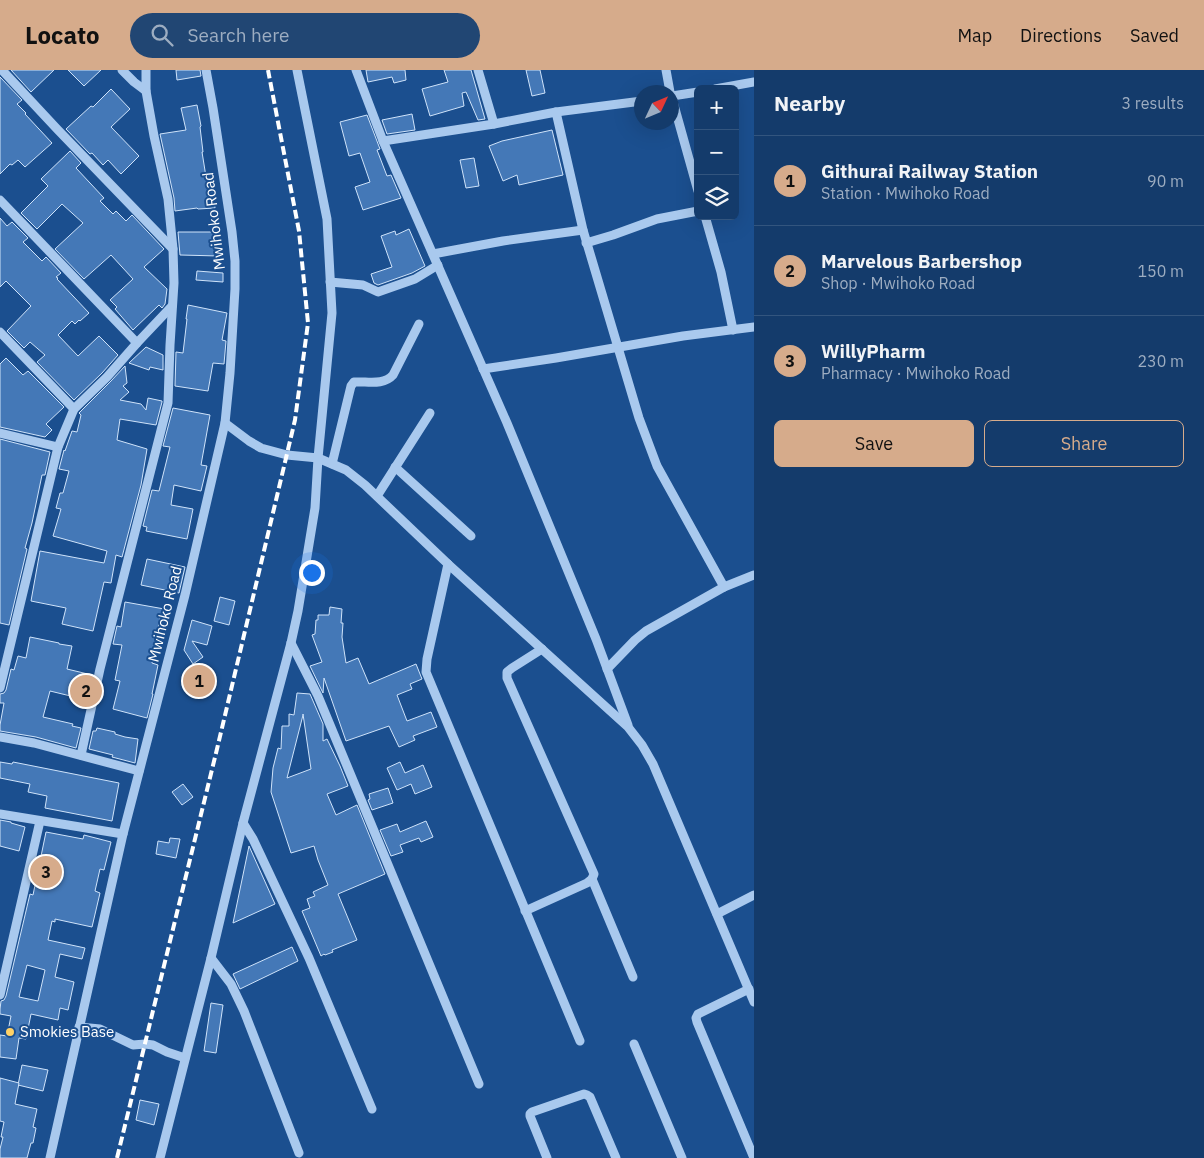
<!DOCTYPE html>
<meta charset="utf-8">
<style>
:root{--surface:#143b6b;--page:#214673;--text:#f1f3f6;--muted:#9dadc1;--line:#33557e;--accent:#d6ab8b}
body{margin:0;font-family:"IBM Plex Sans",sans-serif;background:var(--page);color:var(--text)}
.controls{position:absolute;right:15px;top:15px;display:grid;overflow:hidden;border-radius:8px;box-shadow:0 5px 20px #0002}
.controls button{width:45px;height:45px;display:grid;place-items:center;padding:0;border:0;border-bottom:1px solid var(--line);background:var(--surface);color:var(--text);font:25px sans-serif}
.compass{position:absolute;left:634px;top:15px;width:45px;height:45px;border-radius:50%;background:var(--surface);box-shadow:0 5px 20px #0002;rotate:46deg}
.you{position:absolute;left:311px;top:502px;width:18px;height:18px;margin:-12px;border:4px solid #fff;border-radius:50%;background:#1a73e8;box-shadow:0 0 0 8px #1a73e833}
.badge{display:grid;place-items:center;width:32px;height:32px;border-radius:50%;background:var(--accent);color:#111;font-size:16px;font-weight:700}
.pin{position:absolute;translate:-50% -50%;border:2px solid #fff;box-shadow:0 1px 5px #0006}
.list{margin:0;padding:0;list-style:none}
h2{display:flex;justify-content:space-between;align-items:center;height:65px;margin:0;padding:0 20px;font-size:21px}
h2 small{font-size:16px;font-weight:400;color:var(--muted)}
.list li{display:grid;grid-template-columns:32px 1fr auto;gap:15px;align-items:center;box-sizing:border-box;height:90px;padding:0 20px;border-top:1px solid var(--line)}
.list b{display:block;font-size:19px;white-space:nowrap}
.list p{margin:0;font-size:16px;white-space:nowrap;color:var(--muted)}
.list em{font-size:16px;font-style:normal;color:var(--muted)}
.actions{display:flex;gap:10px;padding:15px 20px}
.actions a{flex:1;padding:11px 0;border:1px solid var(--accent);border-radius:8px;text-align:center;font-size:18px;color:var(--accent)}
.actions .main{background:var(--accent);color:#111}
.icon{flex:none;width:28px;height:28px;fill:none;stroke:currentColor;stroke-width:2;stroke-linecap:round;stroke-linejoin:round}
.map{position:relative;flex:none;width:754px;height:1088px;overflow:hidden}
header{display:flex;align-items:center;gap:30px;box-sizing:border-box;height:70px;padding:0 25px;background:var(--accent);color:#111}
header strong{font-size:24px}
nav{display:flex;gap:28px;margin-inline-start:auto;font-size:18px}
.search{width:350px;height:45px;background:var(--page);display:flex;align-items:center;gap:12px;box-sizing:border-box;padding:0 18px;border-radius:28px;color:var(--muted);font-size:19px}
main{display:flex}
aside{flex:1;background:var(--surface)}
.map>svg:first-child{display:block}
.building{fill:#4478b7;stroke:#cfe3fa;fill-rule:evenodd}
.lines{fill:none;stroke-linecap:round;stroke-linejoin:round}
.minor{stroke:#a9c9ee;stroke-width:9}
.rail{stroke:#fff;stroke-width:4;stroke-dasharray:9 4;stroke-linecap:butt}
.poi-dot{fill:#ffd166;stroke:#1b4f8f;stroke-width:2}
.labels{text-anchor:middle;stroke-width:4;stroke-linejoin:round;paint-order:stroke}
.street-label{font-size:15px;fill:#fff;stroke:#1b4f8f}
.poi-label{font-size:15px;fill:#fff;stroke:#1b4f8f;text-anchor:start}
</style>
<header>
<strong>Locato</strong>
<div class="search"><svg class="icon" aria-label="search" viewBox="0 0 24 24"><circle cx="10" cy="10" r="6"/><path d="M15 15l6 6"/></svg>Search here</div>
<nav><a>Map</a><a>Directions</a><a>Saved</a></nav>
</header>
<main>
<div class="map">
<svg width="754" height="1088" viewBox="0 0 754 1088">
<rect width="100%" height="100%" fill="#1b4f8f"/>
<g class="building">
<polygon points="11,0 54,0 31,22"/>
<polygon points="68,0 101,0 84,16"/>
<polygon points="176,0 200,0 201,6 177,10"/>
<polygon points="366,0 405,0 406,10 394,13 392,7 368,12"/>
<polygon points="444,0 471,0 485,49 478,50 466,22 462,23 464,36 430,46 422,19 448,12"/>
<polygon points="526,0 540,0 545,23 532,26"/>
<polygon points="0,7 22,30 17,34 26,43 25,44 52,73 25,97 18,90 12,95 10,94 0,104"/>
<polygon points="111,19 130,39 111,57 139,86 121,104 108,90 103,95 92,83 90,84 66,59 91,36 93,37"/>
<polygon points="197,35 201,56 200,57 203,82 202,82 207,113 213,113 215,138 198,139 197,138 175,141 174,128 160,64 186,60 181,38"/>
<polygon points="412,44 415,60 387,64 382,50"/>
<polygon points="367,45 380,79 377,80 387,106 391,105 401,128 363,140 355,117 370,112 360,83 349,86 340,52"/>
<polygon points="552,60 563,105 519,115 517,105 503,111 489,76 502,71"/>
<polygon points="70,81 81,93 76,98 104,128 100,131 113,144 116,141 126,151 132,145 164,179 144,197 167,219 165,234 162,238 159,235 133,260 115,239 117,237 110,230 133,209 111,185 84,209 55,179 83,153 62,134 37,159 21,143 48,116 41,109"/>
<polygon points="474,88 479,116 466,118 460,90"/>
<polygon points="0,148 7,156 12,152 28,168 23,172 42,191 46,187 61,203 56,207 58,208 57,209 89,243 80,251 79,250 75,254 72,251 58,265 78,286 99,266 118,285 102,303 74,330 37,292 45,285 30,272 24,278 7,261 31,236 6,211 0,217"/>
<polygon points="409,159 425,196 412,203 378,215 374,213 371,204 392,197 381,166 395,161 396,165"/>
<polygon points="178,162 219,162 219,186 180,185"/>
<polygon points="197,201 223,203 223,212 196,210"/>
<polygon points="188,235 227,243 222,270 226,271 224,294 213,293 208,321 175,316 176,282 183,283 187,249 186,249"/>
<polygon points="146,277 163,285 163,300 150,297 149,300 129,293"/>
<polygon points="6,288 23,305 28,301 64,337 46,354 52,360 45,367 0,357 0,294"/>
<polygon points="125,296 127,313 123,316 129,322 120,330 141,334 146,340 148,328 162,331 162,332 156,355 120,349 117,370 147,379 141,415 122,487 116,485 111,513 104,512 93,561 62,554 66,538 31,531 40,481 104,493 107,481 53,466 61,439 56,438 60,423 63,423 69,401 59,399 64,380 65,381 72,361 77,362 81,345 79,343 111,311"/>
<polygon points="173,338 210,345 201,395 207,396 201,421 174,415 171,435 193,439 187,469 146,461 147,457 143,456 152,420 159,421 170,377 163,376"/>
<polygon points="0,369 50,382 45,405 42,405 32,453 25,478 27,479 9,555 0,553"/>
<polygon points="147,489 185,497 179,523 141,515"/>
<polygon points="220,527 235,531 229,555 214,551"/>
<polygon points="125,532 170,540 168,550 160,548 152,593 158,595 152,624 153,624 147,648 113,639 120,611 115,610 122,575 113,574 117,556 121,557"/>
<polygon points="330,537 342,539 341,553 343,553 342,567 346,593 358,588 369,614 416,594 422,609 410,614 412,619 397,625 407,651 431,642 437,657 413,666 415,670 399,677 389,656 346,671 324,608 323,623 310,596 322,592 312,565 315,564 316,550 318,550 318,545 329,545"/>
<polygon points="192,550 212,556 207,575 192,571 203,587 193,594 184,580"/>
<polygon points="30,567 59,573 59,574 72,576 67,599 92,605 87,630 50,621 43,647 73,654 72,656 81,658 76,678 36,667 0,661 0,655 4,633 0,633 0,624 4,623 6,620 11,599 14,600 18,586 26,588"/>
<path d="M297,623l13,1 13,30v17l4,-2 13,27 8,20 -21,8 9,21 21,-10 28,69 -47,20 19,46 -25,10 1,2 -8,3 -1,-1 -3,2 -19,-45 8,-3 -3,-9 8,-3 -2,-4 15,-7 -10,-25 -4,-14 -23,7 -20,-61 2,-24 5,-20 3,1 1,-23h7v-12l5,1zM303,644l8,55 -24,9 16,-63z"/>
<polygon points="97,658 115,662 115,664 125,667 138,669 135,693 112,687 113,685 89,679 93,661 96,661"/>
<polygon points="0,692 12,694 13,692 119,713 112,751 45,738 47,726 28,722 30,714 0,708"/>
<polygon points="400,692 405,703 423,695 432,717 415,724 411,714 397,720 387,698"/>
<polygon points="183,714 193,727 182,735 172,722"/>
<polygon points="388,718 393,733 372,740 368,730 370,729 369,724"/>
<polygon points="0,750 11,752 11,753 25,757 19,781 0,776"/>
<polygon points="426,751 433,767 421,772 419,768 400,775 403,782 391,786 380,760 397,754 400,762"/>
<path d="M46,762l37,7 1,-4 27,7 -7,28 -4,-1 -5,22 5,2 -8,34 -37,-8v3l-3,-1 -4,19 37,8 -3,11 -22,-5 -5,23 19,5 -6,28 -8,-2 -2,12 -27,-6 -5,25 -7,-1 -3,21 -16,-2v-22l7,1 4,-20 -11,-2v-5l1,-8 3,-1 2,-4 24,-102 3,1zM27,895l18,5 -7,31 -19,-4z"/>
<polygon points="170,768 180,769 176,788 156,784 158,771 169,773"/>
<polygon points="249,776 275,834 233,853"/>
<polygon points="292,877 298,891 240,919 233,904"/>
<polygon points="211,933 223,935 216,983 204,981"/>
<polygon points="22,995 48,1000 43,1021 18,1015"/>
<polygon points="0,1008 19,1013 15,1034 37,1039 33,1057 36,1058 33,1073 31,1073 27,1088 0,1088 0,1079 3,1067 1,1067 4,1052 0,1051"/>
<polygon points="140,1030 159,1034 154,1055 136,1050"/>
</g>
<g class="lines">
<g class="minor">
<polyline points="2,0 58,60 173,179"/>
<polyline points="122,0 134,12 146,21"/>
<polyline points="356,0 383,71 507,353 596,569 628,655"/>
<polyline points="478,0 494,54"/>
<polyline points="666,0 670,22"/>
<polyline points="715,19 754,12"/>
<polyline points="672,26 698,22"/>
<polyline points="672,28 698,121"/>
<polyline points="556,42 583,160 639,348 657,396 724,517"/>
<polyline points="383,71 494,54 556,42 642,31"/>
<polyline points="0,130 137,273"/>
<polyline points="705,146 721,202 733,260"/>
<polyline points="586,173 613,165 657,149 698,141"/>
<polyline points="433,184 503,171 583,160"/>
<polyline points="330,212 363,215 378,222 415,209 438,195"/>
<polyline points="0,262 74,339"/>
<polyline points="483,299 556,288 683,266 754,257"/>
<polyline points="225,353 249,371 261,378 287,385 318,388 346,400 365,415 448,494 628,657 642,675 653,694 754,932"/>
<polyline points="0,363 58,377"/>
<path d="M332,394l19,-78 3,-4c13,-1 29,4 39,-7l26,-51"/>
<polyline points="395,397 471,466"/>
<polyline points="377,426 430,343"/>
<polyline points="448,494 427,589 426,602 580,971"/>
<polyline points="291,573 318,626 479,1014"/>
<polyline points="607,599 635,570 646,561 724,517 754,505"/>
<polyline points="0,618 58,377 74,339 107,307 137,273 172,236"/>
<polyline points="0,667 34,673 139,701"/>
<polyline points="81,685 100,599 168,333 170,275 174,213 173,179 168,129 154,66 146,21 146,0"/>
<polyline points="0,744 123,764"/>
<polyline points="243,753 253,769 309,888 372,1039"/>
<polyline points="592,809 633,907"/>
<polyline points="525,841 587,813 592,809 594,804 507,608 507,602 512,598 542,579"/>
<polyline points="717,844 754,825"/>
<polyline points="211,888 231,914 244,941 299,1083"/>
<polyline points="749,919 698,944 696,948 697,952 754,1088"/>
<polyline points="0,925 40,751"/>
<polyline points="79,957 100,959 133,975 145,974 153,975 167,982 185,988"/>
<polyline points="634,974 682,1088"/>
<polyline points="50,1088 123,764 185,525 225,353 230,303 235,219 235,191 232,162 213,38 206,0"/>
<polyline points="160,1088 211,888 243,753 291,573 298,541 315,438 318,388 332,243 327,149 297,0"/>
<polyline points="547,1088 530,1046 530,1044 532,1042 584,1024 587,1025 590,1027 616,1088"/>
</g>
<polyline class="rail" points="117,1088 217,679 295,350 308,253 299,161 268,0"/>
</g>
<circle class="poi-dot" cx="10" cy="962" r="5"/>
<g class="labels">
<g class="street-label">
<text transform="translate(214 151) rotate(-97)" y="5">Mwihoko Road</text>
<text transform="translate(165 544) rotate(-76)" y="5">Mwihoko Road</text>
</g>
<g class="poi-label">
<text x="20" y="967">Smokies Base</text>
</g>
</g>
</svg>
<div class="controls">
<button>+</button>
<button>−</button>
<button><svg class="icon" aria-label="layers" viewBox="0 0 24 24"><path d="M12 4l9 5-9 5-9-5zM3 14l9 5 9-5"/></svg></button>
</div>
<svg class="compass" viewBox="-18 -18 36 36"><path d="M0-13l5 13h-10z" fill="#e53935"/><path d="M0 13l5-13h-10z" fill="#9dadc1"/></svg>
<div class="you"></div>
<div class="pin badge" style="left:199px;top:611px">1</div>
<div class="pin badge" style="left:86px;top:621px">2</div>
<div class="pin badge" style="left:46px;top:802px">3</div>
</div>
<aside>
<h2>Nearby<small>3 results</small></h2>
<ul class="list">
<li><span class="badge">1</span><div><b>Githurai Railway Station</b><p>Station · Mwihoko Road</p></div><em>90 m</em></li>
<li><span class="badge">2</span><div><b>Marvelous Barbershop</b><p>Shop · Mwihoko Road</p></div><em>150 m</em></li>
<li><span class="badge">3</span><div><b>WillyPharm</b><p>Pharmacy · Mwihoko Road</p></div><em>230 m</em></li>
</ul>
<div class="actions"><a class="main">Save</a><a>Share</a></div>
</aside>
</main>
